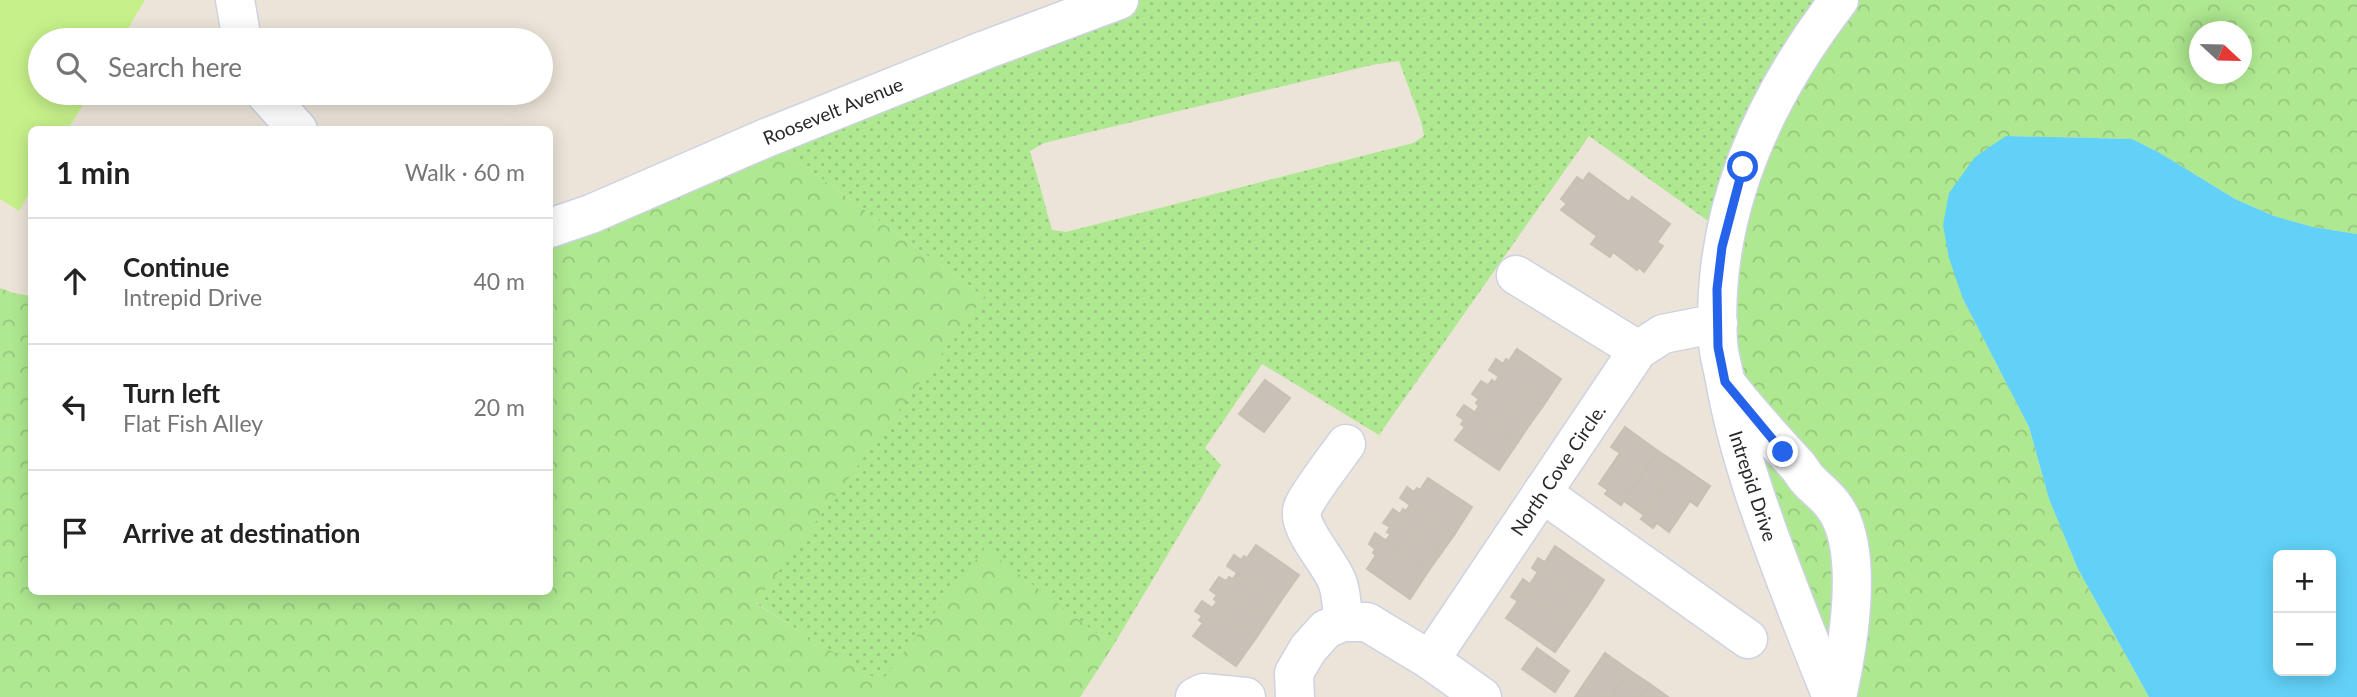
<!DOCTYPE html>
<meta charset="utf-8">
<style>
:root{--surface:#fff;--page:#f2f2f2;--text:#222;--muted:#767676;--line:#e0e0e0}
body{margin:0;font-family:Lato,sans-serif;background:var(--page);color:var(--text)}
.controls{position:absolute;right:21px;bottom:21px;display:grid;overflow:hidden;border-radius:10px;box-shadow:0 4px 18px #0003}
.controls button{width:63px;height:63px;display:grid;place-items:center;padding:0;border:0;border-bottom:2px solid var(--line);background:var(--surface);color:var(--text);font:35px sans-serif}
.compass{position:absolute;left:2189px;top:21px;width:63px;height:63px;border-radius:50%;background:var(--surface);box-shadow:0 4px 18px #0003;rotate:112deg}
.stop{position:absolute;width:21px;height:21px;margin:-16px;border:5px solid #2563eb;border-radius:50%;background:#fff}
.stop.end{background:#2563eb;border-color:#fff;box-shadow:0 2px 7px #0008}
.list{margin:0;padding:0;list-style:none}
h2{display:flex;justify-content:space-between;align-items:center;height:91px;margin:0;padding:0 28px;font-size:30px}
h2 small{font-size:23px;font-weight:400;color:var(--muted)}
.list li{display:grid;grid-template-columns:46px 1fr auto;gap:21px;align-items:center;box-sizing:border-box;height:126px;padding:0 28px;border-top:2px solid var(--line)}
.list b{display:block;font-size:26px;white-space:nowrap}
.list p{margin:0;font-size:23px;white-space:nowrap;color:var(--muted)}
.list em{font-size:23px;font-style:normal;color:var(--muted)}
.icon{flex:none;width:38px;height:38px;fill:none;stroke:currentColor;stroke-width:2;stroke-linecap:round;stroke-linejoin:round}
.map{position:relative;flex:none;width:2357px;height:697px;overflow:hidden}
.search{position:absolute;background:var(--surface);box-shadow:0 4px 18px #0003;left:28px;top:28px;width:525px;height:77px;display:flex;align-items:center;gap:18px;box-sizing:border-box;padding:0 24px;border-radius:38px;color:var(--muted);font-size:26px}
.panel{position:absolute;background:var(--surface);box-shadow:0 4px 18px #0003;left:28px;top:126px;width:525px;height:469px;border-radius:10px}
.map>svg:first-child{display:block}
.grass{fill:url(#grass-dots);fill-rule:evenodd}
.forest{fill:url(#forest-crowns);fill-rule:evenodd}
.pitch{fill:#c6f18a}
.water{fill:#62d1f8;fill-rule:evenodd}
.building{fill:#c7c1b8;stroke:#c8c0b2;stroke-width:2}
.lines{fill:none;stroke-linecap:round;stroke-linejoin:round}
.minor-casing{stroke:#ced2e3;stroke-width:41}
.minor{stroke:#fff;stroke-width:38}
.route{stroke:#2563eb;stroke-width:9}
.labels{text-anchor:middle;stroke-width:6;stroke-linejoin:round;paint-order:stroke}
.street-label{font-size:19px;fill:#282828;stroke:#fff}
</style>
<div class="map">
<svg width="2357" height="697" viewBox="0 0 2357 697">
<defs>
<pattern id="grass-dots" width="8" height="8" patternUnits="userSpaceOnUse" patternTransform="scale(1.75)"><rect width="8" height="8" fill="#aee890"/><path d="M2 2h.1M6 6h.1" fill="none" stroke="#96c77c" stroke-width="1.8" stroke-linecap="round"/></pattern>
<pattern id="forest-crowns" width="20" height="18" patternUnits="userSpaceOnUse" patternTransform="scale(1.75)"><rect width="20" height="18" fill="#aee890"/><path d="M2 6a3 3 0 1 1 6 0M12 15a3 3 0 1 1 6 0" fill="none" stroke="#96c77c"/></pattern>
</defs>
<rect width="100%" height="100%" fill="#ece4d8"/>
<path class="grass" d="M1119,0h720l-114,233 -136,-97 -210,299 -117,-71 -57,84 16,17 -108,181 -128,-97 -104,134 -127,-81 230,-305 -211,-154zM1399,61l22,60 3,15 -11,7 -347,89 -14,-2 -22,-79 14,-8 328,-78z"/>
<g class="forest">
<path d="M1839,0h518v234l-44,-7 -39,-11 -39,-17 -75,-46 -28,-14 -126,-3 -43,163 66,128 20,72 29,70 71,128h-317l-89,-236 -21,-214zM2200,32h42v42h-42z"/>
<polygon points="773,143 984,297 755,603 881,682 985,548 1113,646 1080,697 0,697 0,288 13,293 31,296 32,592 550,592 550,227"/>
</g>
<polygon class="pitch" points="0,0 145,0 121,40 40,40 40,93 90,93 68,129 32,130 31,190 19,211 0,199"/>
<path class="water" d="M2006,136l126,3 28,14 75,46 39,17 39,11 44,7v463h-208l-71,-128 -29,-70 -20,-72 -66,-128 -14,-41 -6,-33 6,-32 26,-36zM2278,555h53v116h-53z"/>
<g class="building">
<polygon points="1589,173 1629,202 1632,197 1670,224 1657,242 1663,246 1644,272 1639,267 1637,270 1613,252 1610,257 1591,244 1597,236 1561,210 1567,204 1561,199 1577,177 1583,181"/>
<polygon points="1517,349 1561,379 1543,406 1489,370 1496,359 1503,364 1506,359 1509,361"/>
<polygon points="1499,376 1543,406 1530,424 1477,387 1481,381 1488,385 1492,380 1495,383"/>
<polygon points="1265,380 1290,398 1264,432 1239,414"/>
<polygon points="1477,387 1530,424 1518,442 1475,412 1479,406 1476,403 1479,399 1472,394"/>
<polygon points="1464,405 1518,442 1499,470 1455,440 1465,427 1461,424 1464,420 1457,415"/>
<polygon points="1625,427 1658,451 1621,505 1605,494 1608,490 1599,484 1620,453 1611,447"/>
<polygon points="1658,451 1678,464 1644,515 1624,501"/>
<polygon points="1678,464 1710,486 1697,506 1690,501 1669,532 1657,523 1653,528 1641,519"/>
<polygon points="1428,478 1472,507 1454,535 1400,498 1407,487 1414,492 1417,488 1420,490"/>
<polygon points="1410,505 1454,535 1442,552 1388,516 1393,509 1400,514 1403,509 1406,511"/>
<polygon points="1388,516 1442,552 1429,570 1386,540 1391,534 1387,532 1390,527 1383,523"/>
<polygon points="1375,533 1429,570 1410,599 1367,569 1376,555 1373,553 1375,549 1369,544"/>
<polygon points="1256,545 1299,575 1280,602 1227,566 1234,555 1241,560 1244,556 1247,558"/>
<polygon points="1555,546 1604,580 1587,606 1532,568 1538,558 1545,562"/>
<polygon points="1538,572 1587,606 1573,626 1517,588 1523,579 1530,584"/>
<polygon points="1237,573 1280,602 1268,620 1215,583 1219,577 1226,581 1229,577 1233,579"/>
<polygon points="1215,583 1268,620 1256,638 1212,608 1217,602 1214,599 1217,595 1210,590"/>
<polygon points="1517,588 1573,626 1555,652 1506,618 1518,601 1511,597"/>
<polygon points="1202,601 1256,638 1236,666 1193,636 1203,623 1199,620 1202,616 1195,611"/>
<polygon points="1537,648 1569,671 1555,692 1522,669"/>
<polygon points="1605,653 1629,670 1611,697 1575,697"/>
<polygon points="1629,670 1650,684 1641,697 1611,697"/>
<polygon points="1650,684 1668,697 1641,697"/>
</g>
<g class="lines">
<defs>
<g id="minor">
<polyline points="235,0 242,40"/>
<polyline points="265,93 298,130"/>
<polyline points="550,228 591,214 766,138 985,50 1119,0"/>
<polyline points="1516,275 1638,350"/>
<path d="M1729,387c21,27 44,52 67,77 5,5 8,12 13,17 9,9 19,16 26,27 30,43 13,139 2,189"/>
<polyline points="1542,493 1748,639"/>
<path d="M1343,622c-1,-12 -1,-26 -5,-38 -6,-21 -43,-56 -35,-77 7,-16 32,-47 43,-63"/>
<polyline points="1430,660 1638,350 1663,334 1718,323"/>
<polyline points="1195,697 1203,693 1246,697"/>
<polyline points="1295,697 1294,673 1308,649 1326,629 1343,622 1367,622 1430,660 1482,697"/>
<path d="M1832,697c-27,-66 -53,-132 -76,-199 -13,-39 -24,-78 -31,-118 -2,-12 -6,-24 -7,-37 -8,-128 44,-243 121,-343"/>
</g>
</defs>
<use href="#minor" class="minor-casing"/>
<use href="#minor" class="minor"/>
</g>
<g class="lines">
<polyline class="route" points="1743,167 1722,247 1717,289 1718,347 1725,382 1783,452"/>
</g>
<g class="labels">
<g class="street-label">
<text transform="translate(833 111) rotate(-22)" y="7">Roosevelt Avenue</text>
<text transform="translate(1558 470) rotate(-56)" y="7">North Cove Circle.</text>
<text transform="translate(1753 486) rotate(72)" y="7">Intrepid Drive</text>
</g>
</g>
</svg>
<div class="controls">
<button>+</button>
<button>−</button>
</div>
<svg class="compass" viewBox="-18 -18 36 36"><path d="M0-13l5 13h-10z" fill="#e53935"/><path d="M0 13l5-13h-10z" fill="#767676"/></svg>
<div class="stop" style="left:1743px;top:167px"></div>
<div class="stop end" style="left:1783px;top:452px"></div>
<div class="search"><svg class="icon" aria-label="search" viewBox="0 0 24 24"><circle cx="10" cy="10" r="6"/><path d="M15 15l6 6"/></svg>Search here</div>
<section class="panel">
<h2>1 min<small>Walk · 60 m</small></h2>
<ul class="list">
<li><svg class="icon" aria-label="ahead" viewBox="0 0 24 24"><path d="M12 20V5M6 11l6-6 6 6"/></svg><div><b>Continue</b><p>Intrepid Drive</p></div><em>40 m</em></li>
<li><svg class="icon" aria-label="left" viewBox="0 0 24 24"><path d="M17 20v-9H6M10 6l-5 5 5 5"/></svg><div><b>Turn left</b><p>Flat Fish Alley</p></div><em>20 m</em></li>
<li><svg class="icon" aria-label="arrive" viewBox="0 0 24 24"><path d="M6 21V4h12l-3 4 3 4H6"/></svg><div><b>Arrive at destination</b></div></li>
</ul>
</section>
</div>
